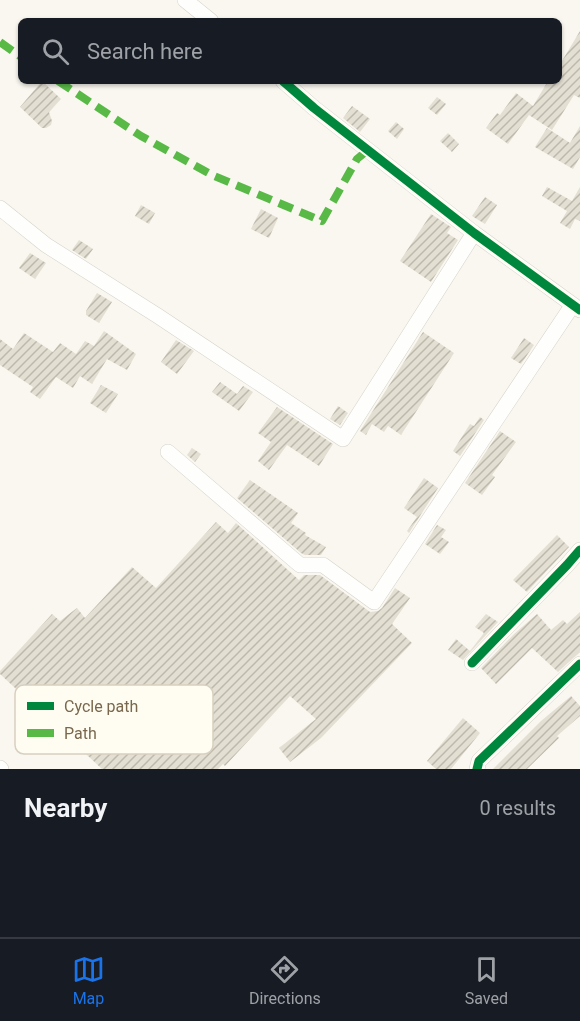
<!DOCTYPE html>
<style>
:root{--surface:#171b24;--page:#20242c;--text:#f1f3f6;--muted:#9ea1a6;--line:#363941;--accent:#1a73e8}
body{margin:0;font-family:Roboto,sans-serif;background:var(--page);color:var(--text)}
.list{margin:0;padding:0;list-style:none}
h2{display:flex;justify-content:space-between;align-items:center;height:78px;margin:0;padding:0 24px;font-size:26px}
h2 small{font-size:20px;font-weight:400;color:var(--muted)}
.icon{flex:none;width:33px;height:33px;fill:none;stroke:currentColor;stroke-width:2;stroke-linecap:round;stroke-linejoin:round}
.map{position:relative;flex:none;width:580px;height:769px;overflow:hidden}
.search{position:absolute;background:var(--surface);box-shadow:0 2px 4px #0004;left:18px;right:18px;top:18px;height:66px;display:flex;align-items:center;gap:15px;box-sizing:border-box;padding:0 21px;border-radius:9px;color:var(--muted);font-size:22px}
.sheet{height:168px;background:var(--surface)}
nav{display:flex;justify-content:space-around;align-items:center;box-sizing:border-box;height:84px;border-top:2px solid var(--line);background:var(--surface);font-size:16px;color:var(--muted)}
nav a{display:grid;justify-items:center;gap:3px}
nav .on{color:var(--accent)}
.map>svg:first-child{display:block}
.building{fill:url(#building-hatch)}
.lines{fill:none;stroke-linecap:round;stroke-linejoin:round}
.minor-casing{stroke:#d6d3ca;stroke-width:16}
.minor{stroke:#fefefd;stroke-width:15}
.quiet{stroke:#58b947;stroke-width:8;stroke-dasharray:15 8;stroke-linecap:butt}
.cycleway-casing{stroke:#fffdf2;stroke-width:13}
.cycleway{stroke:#00873e;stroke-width:9}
.key{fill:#fffdf2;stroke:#d7d0c0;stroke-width:1.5}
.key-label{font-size:16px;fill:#79684d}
</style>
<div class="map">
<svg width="580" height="769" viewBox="0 0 580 769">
<defs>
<pattern id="building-hatch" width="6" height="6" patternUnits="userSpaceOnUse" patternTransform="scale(1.5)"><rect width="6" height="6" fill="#e4dfd3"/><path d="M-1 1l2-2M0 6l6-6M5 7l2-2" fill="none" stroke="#beb9ad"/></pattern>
</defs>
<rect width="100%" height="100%" fill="#f9f7ef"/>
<g class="building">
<polygon points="580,31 580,98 574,95 552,130 529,115 508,144 486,128 497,113 500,115 516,93 533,106 548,81 559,81 559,66"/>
<polygon points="42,81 61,99 49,112 52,121 51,125 46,128 42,128 20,107"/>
<polygon points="437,97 446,104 437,115 428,108"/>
<polygon points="352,106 370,119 360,132 343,118"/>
<polygon points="396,122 404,129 397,139 388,131"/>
<polygon points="580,126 580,157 573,169 535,147 547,128 570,143"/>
<polygon points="448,133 459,144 452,152 440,141"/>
<polygon points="547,187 572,201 580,187 580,221 575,219 570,229 560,223 567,211 542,196"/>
<polygon points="485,197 497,205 485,224 472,216"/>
<polygon points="141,205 155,213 149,224 135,216"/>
<polygon points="261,209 278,218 269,238 251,229"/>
<polygon points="431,214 451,227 447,233 458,240 431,282 400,261"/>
<polygon points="79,240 93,249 86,259 72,250"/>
<polygon points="30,253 46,263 35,279 19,268"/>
<polygon points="97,293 112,302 99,323 86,315 86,311"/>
<polygon points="104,331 136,354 127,370 107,359 92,384 80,376 73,388 56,377 40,399 30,392 33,387 0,365 0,339 13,349 24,333 53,352 60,343 76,354 85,341 94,346"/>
<polygon points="423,332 454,353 401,435 388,426 384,432 372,424 366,435 360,431"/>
<polygon points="524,338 534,345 521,364 511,358"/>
<polygon points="176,340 194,351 177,374 161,362"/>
<polygon points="220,382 237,394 243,386 253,392 239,411 212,392"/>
<polygon points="101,385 118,394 106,413 90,403"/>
<polygon points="338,406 348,413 340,425 330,419"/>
<polygon points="277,407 333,444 319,466 287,445 269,470 258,461 271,442 258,433"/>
<polygon points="480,417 484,420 460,456 453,451 470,424 474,426"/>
<polygon points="500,431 516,442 492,475 495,477 482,495 465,483"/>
<polygon points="192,448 201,454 195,462 187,455"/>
<polygon points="424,478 438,488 409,533 407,531 417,517 404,508"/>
<polygon points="250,480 298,513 291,523 306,533 305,535 326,547 321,555 305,555 301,553 237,498"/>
<polygon points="216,522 228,533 236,523 299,580 304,575 320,575 370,612 378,611 382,608 395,588 410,598 392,624 412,643 321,738 290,762 279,748 316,719 290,696 225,766 223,764 218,769 102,769 0,674 0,671 52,614 60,621 77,608 85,618 132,567 156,588"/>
<polygon points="437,525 446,530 441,537 449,542 440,554 425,544"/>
<polygon points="557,535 569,547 527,592 513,580"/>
<polygon points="580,612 580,652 558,672 532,648 496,684 481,668 514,634 537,614 551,630 563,620 567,624"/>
<polygon points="486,614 498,622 463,660 448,650 456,639 470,651 484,633 475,627"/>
<polygon points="571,696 580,706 580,716 557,736 559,738 527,769 493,769 541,721"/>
<polygon points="463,718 480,733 451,769 436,769 427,761"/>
</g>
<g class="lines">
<defs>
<g id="minor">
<polyline points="185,0 211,21"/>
<polyline points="283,81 314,108 474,233 580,310"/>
<polyline points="0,208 46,245 158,316 343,439 474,233"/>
<polyline points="168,452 300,565 323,565 374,602 572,306"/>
<polyline points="472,663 567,565 580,550"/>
<polyline points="0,768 1,769"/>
<polyline points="477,769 479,761 580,664"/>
</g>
</defs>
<use href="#minor" class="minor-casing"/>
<use href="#minor" class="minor"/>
<g class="quiet">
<polyline points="0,42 21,57"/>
<polyline points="58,81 141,136 212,175 322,221 357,159 368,150"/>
</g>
<defs>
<g id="cycleway">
<polyline points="283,81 314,108 474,233 580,310"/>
<polyline points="472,663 567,565 580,550"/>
<polyline points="477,769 479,761 580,664"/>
</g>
</defs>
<use href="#cycleway" class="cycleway-casing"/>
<use href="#cycleway" class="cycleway"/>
</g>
<rect x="15" y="685" width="198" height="69" rx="9" class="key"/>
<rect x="27" y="702" width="27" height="8" fill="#00873e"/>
<rect x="27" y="729" width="27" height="8" fill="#58b947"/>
<g class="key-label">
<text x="64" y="712">Cycle path</text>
<text x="64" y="739">Path</text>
</g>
</svg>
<div class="search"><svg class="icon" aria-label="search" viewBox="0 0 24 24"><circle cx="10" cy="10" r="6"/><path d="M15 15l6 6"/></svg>Search here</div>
</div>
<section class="sheet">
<h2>Nearby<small>0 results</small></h2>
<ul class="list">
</ul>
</section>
<nav>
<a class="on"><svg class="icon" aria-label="map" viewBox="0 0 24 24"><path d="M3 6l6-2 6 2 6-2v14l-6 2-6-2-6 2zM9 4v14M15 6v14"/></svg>Map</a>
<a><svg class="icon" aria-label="directions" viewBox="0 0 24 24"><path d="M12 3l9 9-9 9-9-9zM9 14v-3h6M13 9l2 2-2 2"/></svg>Directions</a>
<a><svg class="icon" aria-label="saved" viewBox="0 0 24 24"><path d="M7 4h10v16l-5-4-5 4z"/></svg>Saved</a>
</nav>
